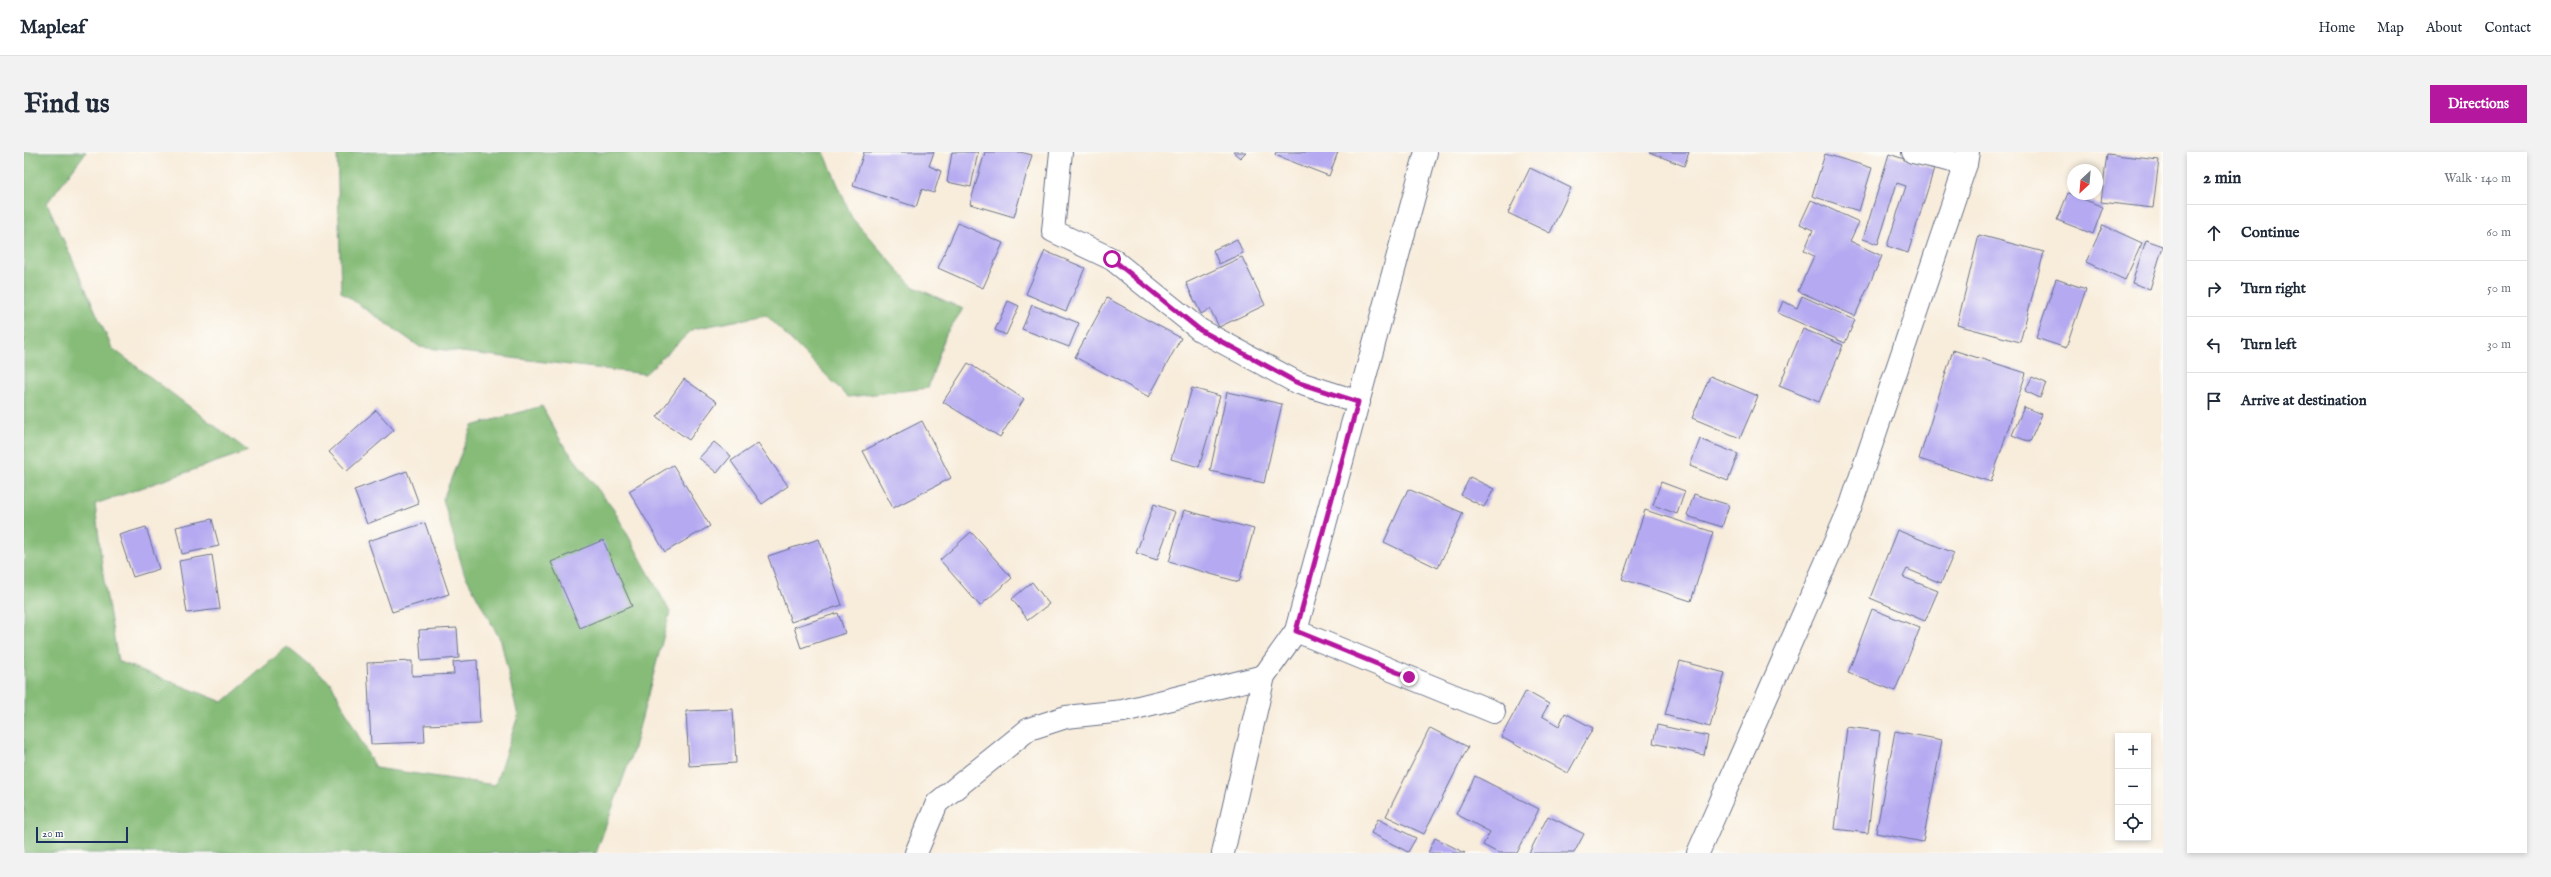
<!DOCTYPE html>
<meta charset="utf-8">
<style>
:root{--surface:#fff;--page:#f2f2f3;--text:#1f2937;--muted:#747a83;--line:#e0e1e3;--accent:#b5179e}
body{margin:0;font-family:"IM FELL English",serif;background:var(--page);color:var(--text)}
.controls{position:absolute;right:12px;bottom:12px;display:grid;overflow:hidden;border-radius:0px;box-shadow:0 2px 6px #0003}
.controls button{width:36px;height:36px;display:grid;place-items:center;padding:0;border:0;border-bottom:1px solid var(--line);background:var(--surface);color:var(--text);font:20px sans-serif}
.compass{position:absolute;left:2043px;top:12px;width:36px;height:36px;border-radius:50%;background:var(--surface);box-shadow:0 2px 6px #0003;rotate:206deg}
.scale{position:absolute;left:12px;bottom:10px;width:92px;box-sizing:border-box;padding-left:4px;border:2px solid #1b2f5e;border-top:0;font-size:11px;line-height:14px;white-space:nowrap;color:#1b2f5e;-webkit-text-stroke:3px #fdfcf7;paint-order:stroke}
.stop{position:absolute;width:12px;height:12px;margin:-9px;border:3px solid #b5179e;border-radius:50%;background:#fff}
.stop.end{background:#b5179e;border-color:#fff;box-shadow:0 1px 4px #0008}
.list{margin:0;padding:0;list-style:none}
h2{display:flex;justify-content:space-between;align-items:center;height:52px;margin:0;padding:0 16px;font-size:17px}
h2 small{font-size:13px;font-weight:400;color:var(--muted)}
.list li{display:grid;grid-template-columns:26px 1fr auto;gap:12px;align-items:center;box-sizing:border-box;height:56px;padding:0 16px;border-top:1px solid var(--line)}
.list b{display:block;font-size:15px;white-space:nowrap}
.list em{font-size:13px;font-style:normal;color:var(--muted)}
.icon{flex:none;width:22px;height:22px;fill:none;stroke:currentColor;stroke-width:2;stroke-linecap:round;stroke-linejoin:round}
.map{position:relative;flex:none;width:2139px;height:701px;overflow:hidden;border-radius:0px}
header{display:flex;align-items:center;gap:24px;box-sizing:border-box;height:56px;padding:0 20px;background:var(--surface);border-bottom:1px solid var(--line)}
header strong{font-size:19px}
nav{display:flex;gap:22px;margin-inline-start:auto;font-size:14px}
.intro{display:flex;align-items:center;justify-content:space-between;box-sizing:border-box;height:96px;padding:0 24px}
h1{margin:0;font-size:28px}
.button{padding:10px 18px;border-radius:0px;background:var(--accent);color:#fff;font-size:14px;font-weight:700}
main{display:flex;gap:24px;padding:0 24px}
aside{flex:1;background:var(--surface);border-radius:0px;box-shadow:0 2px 6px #0003}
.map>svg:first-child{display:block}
.forest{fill:#86bc78;stroke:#50766b}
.building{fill:#b5aaf1}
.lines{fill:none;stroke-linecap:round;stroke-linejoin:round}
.minor-casing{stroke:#687189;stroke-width:24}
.tertiary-casing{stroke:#687189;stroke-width:24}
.minor{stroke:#fff;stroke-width:22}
.tertiary{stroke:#fff;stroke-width:22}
.route{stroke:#b5179e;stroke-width:5}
</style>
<header>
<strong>Mapleaf</strong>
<nav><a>Home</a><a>Map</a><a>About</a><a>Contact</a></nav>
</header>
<div class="intro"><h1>Find us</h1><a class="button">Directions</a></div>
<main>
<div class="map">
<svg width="2139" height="701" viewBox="0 0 2139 701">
<rect width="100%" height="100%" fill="#fdfcf7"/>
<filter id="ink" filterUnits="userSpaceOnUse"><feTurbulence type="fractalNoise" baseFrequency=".025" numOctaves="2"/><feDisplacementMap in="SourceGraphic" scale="8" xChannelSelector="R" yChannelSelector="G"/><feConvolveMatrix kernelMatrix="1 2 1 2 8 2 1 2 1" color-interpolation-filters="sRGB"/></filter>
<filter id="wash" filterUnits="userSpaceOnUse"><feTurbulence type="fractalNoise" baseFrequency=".012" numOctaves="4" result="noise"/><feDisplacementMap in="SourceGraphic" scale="16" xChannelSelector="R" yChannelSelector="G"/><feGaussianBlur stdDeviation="0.9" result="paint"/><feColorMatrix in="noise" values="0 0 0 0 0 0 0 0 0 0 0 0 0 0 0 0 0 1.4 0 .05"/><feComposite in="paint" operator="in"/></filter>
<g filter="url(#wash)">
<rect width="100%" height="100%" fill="#f8ecda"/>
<g class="forest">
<polygon points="0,0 62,0 23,51 88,196 224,299 71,352 80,429 94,509 199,550 263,495 307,531 351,616 471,633 494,564 477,489 440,421 419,347 448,274 518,254 538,291 590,358 646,460 609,599 572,701 0,701"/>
<polygon points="313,0 800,0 828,66 888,134 939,157 922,182 904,236 824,245 742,163 669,177 621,222 396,195 317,140"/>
</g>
<g id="blocks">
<g class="building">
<polygon points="840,0 910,0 905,14 917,19 910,41 898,37 892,55 829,34"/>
<polygon points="928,0 954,0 947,35 923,30"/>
<polygon points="961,0 996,0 1008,3 990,65 946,52"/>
<polygon points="1209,0 1222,0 1216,6"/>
<polygon points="1252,0 1314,0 1305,24 1251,3"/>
<polygon points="1625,0 1665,0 1660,14"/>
<polygon points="1801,2 1848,16 1835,59 1788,44"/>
<polygon points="1865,2 1910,17 1884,101 1863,94 1882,34 1873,31 1854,92 1839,87"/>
<polygon points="2083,2 2135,8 2129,56 2077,50"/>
<polygon points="1506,16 1547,36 1526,81 1484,61"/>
<polygon points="2044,41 2079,55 2069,82 2033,68"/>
<polygon points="1787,48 1835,70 1826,89 1858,104 1831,164 1774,139 1790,104 1780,99 1789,78 1776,72"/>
<polygon points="934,71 979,91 959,136 914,116"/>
<polygon points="2079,73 2118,91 2101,128 2062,110"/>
<polygon points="1955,83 2020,100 1996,190 1933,173"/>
<polygon points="1213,87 1219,101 1195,112 1189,98"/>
<polygon points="2122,88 2139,94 2126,137 2108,131"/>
<polygon points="1021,99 1061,116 1042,159 1002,142"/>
<polygon points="1218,105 1241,153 1195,175 1186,157 1177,162 1162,131"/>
<polygon points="2032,127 2062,137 2042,196 2012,186"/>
<polygon points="1778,144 1831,168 1821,191 1754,161 1759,149 1773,156"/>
<polygon points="1083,146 1157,186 1125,245 1051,205"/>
<polygon points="984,149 995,154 982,183 971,178"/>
<polygon points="1008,153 1055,171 1045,195 998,177"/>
<polygon points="1779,177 1819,193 1795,250 1755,234"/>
<polygon points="1929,198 2002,221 1967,330 1895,307"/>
<polygon points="944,211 1000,247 976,285 919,250"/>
<polygon points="1686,224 1734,244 1716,286 1668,266"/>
<polygon points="2008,225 2022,231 2016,246 2001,239"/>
<polygon points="660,227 693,250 665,288 633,265"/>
<polygon points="1168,236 1196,244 1175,315 1147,307"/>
<polygon points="1203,240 1258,252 1240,331 1186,319"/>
<polygon points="2000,255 2018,262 2006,290 1988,283"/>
<polygon points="352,258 370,278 323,319 305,300"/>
<polygon points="898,269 927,326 869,356 839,299"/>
<polygon points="1676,287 1714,302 1704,329 1666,314"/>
<polygon points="690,290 707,304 693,321 675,306"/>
<polygon points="734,291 764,334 738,352 707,309"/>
<polygon points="649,313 686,374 641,400 605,339"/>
<polygon points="383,319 395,352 343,372 330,338"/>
<polygon points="1446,325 1470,337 1460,355 1437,343"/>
<polygon points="1637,330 1661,339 1653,362 1629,353"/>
<polygon points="1384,337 1439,361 1414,416 1360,390"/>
<polygon points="1670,342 1705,353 1698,375 1663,364"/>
<polygon points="1130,352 1151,360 1133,408 1112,401"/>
<polygon points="1160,358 1230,377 1215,430 1145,410"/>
<polygon points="1621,358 1689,380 1667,449 1598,427"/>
<polygon points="188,367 195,394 158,402 152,375"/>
<polygon points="401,371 425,442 368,460 344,389"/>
<polygon points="122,375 135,417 109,425 95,383"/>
<polygon points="1873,378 1930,401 1917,431 1883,417 1879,425 1914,439 1901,469 1846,446"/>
<polygon points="947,380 988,426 956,454 916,408"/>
<polygon points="795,387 818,453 767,470 744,404"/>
<polygon points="579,388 608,454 556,476 527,410"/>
<polygon points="188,403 196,457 163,461 155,409"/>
<polygon points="1008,430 1025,452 1004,468 988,447"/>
<polygon points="1848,457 1896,476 1871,539 1824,521"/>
<polygon points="814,461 821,481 777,496 770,475"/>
<polygon points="433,476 435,506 397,509 395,478"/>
<polygon points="453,508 456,571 400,573 401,590 347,592 343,511 388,509 388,524 430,522 429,510"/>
<polygon points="1656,509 1701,521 1686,575 1641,563"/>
<polygon points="1502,539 1525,552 1518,564 1535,574 1541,561 1569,576 1544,621 1477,585"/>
<polygon points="709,557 712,611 665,614 662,559"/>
<polygon points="1633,573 1684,584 1680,603 1629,591"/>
<polygon points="1823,575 1856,579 1844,681 1811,677"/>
<polygon points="1406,576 1444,595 1400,682 1362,664"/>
<polygon points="1871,579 1918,588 1899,690 1852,681"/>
<polygon points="1451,624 1515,657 1493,701 1474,701 1459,693 1466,680 1432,662"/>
<polygon points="1524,664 1560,682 1550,701 1505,701"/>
<polygon points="1354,667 1392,686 1384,700 1347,681"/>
<polygon points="1411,686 1441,701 1404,701"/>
</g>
</g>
</g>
<g filter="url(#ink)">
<use href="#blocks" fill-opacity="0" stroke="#687189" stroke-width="1"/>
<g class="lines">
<defs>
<g id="minor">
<polyline points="1037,0 1029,79 1088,107 1176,178 1272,230 1335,250"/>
<polyline points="1889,0 1942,12"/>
<polyline points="1272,479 1470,560"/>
<polyline points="892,701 913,651 1005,577 1042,565 1099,559 1240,524"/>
<polyline points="1674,701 1826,356 1942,12 1944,0"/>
</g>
<polyline id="tertiary" points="1199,701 1240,524 1272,479 1402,0"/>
</defs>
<use href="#minor" class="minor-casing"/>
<use href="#tertiary" class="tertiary-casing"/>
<use href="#minor" class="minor"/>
<use href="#tertiary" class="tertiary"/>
</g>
</g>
<g class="lines" filter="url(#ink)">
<polyline class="route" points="1088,107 1176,178 1272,230 1334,250 1272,479 1385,525"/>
</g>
</svg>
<div class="controls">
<button>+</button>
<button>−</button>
<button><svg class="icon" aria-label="locate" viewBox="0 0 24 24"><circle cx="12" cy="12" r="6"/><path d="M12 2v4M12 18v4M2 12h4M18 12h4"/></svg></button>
</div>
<svg class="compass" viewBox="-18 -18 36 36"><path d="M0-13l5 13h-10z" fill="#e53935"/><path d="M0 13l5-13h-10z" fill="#747a83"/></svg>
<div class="scale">20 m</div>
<div class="stop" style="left:1088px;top:107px"></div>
<div class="stop end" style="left:1385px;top:525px"></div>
</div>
<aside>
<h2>2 min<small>Walk · 140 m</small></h2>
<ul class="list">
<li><svg class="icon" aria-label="ahead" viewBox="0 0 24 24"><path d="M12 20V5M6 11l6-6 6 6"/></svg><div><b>Continue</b></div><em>60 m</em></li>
<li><svg class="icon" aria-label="right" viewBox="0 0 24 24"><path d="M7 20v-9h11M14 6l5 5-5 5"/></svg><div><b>Turn right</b></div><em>50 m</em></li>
<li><svg class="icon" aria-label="left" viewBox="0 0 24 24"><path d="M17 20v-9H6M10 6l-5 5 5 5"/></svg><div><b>Turn left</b></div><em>30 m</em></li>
<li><svg class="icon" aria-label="arrive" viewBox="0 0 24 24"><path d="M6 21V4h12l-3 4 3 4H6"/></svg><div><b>Arrive at destination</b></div></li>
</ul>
</aside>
</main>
